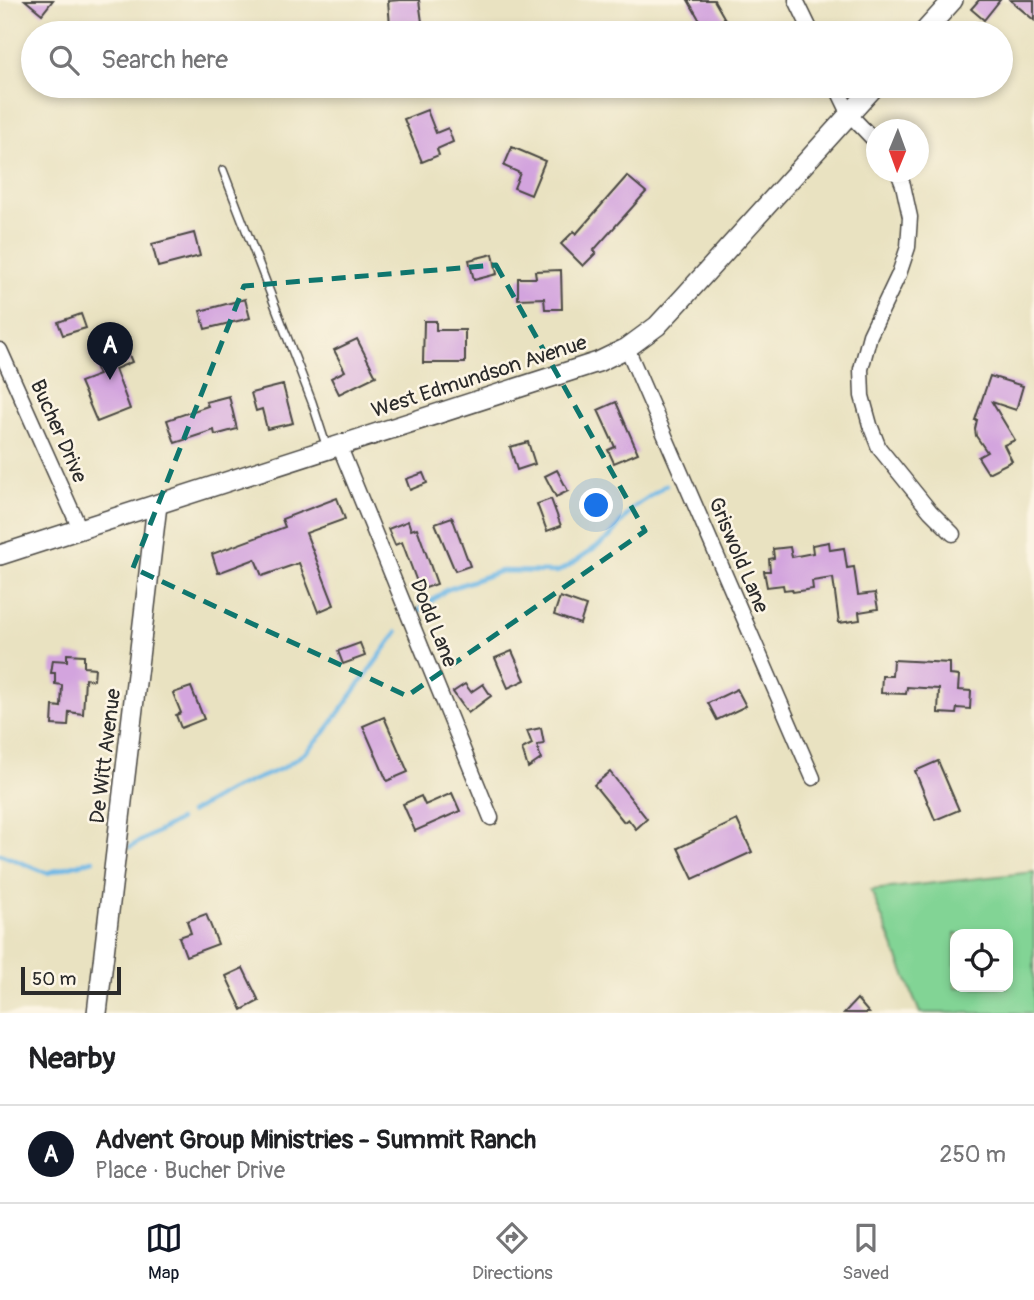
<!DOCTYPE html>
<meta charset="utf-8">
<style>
:root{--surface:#fff;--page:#f2f2f2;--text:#202124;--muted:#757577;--line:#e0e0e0;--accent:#111827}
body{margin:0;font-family:Pangolin,sans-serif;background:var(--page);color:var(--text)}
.controls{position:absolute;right:21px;bottom:21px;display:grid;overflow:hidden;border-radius:14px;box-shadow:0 4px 10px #0003}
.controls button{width:63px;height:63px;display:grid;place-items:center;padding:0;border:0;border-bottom:2px solid var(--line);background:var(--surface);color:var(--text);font:35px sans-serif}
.compass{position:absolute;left:866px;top:119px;width:63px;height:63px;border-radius:50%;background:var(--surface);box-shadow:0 4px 10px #0003;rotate:181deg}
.scale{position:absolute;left:21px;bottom:18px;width:100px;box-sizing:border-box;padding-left:7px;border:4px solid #2b2b2b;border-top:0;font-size:19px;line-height:24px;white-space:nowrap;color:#2b2b2b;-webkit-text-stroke:5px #fcf5e5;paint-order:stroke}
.you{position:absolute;left:597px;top:506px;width:24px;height:24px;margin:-18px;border:5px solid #fff;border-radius:50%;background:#1a73e8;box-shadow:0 0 0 10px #1a73e833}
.badge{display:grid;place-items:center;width:46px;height:46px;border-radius:50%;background:var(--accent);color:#fff;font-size:23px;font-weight:700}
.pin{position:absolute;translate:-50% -58px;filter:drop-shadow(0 2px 4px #0008)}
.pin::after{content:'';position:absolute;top:37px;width:24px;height:21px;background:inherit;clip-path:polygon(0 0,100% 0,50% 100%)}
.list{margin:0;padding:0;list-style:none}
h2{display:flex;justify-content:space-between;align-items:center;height:91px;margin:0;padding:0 28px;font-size:30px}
h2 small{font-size:23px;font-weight:400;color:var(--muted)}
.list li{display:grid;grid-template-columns:46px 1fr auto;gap:21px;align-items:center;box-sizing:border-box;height:98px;padding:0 28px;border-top:2px solid var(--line)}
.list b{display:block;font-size:26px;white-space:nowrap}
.list p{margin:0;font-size:23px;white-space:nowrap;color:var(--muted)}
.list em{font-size:23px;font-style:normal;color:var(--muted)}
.icon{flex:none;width:38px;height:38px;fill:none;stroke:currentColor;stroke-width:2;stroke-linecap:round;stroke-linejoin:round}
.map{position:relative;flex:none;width:1034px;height:1013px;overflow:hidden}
.search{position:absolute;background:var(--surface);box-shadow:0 4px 10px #0003;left:21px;right:21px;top:21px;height:77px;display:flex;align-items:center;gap:18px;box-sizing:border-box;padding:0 24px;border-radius:38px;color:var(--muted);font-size:26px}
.sheet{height:189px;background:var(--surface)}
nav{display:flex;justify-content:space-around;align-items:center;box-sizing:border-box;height:98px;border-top:2px solid var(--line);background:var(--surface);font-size:19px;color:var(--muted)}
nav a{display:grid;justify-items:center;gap:4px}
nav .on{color:var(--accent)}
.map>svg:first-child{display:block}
.green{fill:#82d495;stroke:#568060;stroke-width:2;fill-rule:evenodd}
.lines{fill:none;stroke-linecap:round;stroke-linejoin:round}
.stream{stroke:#6eb8e6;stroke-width:4.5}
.building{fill:#d3a4de}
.lane-casing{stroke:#484642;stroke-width:10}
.street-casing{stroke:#484642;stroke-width:17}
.secondary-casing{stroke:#484642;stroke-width:22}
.lane{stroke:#fff;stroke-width:7}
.street{stroke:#fff;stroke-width:14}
.secondary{stroke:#fff;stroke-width:19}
.marked{fill:none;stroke:#0f766e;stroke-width:5;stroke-dasharray:14 9;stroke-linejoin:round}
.labels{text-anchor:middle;stroke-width:5;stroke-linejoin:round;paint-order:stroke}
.street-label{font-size:21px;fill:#2b2b2b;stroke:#fcf5e5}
</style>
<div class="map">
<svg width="1034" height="1013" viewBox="0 0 1034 1013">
<rect width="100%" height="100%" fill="#fcf5e5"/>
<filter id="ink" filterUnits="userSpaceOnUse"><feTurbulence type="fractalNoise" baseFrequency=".0143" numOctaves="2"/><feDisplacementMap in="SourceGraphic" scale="14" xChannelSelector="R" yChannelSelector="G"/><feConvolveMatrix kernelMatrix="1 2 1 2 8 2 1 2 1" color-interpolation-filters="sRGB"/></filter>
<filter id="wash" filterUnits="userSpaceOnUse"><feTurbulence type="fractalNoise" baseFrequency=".00686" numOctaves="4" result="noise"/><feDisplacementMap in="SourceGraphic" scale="28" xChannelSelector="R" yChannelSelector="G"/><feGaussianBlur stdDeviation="1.57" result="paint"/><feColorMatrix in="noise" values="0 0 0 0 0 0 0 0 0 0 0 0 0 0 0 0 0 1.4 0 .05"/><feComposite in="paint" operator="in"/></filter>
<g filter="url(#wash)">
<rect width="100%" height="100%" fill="#e9e2c1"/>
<path class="green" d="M1034,872v141h-114l-49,-123zM955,934h53v53h-53z"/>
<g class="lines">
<g class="stream">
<polyline points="417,612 446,590 501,571 557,572 567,567 609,538 633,508 666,485"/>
<polyline points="190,813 230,790 283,768 306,752 325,732 397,632"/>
<polyline points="130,847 179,820"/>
<polyline points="0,854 47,873 93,860"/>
</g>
</g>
<g id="blocks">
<g class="building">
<polygon points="25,0 53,0 42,14"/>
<polygon points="400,0 419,0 422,22 390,25 388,1"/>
<polygon points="688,0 714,0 733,33 707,33"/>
<polygon points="979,0 1000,0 984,20 971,9"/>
<polygon points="1010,0 1034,0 1034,20"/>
<polygon points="427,110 436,133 448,128 453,142 437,149 439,155 422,162 404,119"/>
<polygon points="512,147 545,161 531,195 514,188 520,173 504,166"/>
<polygon points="627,176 646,192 593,251 596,253 583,266 561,244 574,231 576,234"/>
<polygon points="194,233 200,256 158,267 152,244"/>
<polygon points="493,254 497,274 474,280 469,260"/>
<polygon points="561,270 562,309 545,309 544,298 518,299 518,278 536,278 535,271"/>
<polygon points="245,299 250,318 205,329 200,311"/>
<polygon points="81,314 86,328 63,335 58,322"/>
<polygon points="424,321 436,321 436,330 465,330 465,363 423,363"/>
<polygon points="122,338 132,362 115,369 130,409 97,422 80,382 99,375 89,352"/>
<polygon points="357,339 376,376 339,394 331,378 345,371 334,350"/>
<polygon points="990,376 1023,386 1016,410 992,402 1015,440 1004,445 1012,461 988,473 978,457 987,452 976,436 975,429 977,420 975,420"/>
<polygon points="283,385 293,423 267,429 262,409 256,411 251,393"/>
<polygon points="229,396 237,429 215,435 214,430 175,443 167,420 208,406 206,402"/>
<polygon points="616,402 638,453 614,463 608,450 615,447 598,410"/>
<polygon points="528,442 535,464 517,470 510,447"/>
<polygon points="557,470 568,491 556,497 545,476"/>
<polygon points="423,473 427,483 410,490 406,479"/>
<polygon points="337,498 345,519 306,533 334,605 318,612 299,563 262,576 255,559 218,573 212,554 285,527 282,519"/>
<polygon points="551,499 561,526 547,531 537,504"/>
<polygon points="452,517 470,566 455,571 435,523"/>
<polygon points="408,521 411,530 417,528 437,584 420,590 402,542 395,545 388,529"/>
<polygon points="829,542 830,550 844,548 847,568 854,567 858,595 875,593 878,609 859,612 860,620 839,623 833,578 812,581 813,589 793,592 792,589 784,590 783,585 767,587 764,571 770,571 769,559 774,558 773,549 790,547 792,557 813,553 812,545"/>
<polygon points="560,597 586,606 580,624 554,615"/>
<polygon points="360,643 365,656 343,664 338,651"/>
<polygon points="512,651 525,680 508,688 495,658"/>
<polygon points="67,654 84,655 84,667 95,668 94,680 85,679 83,714 69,712 68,726 52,725 53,706 61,707 62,685 55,684 55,673 51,673 53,660 67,661"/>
<polygon points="893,660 950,663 950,675 959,676 958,690 971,691 970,709 957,708 956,714 938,713 939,689 907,687 906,694 881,693 882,676 892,676"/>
<polygon points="465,684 471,692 483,684 491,696 468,713 453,692"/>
<polygon points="191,687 204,719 181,728 176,715 181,713 173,693"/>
<polygon points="737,689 746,706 717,720 708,703"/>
<polygon points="384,717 408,772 387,781 363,726"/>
<polygon points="541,728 544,744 537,745 541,759 528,768 522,749 532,744 527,731"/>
<polygon points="938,761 959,810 935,820 915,771"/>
<polygon points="610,772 647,819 636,829 628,819 624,822 594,785"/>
<polygon points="452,793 460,811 415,831 403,804 421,796 425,805"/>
<polygon points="737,820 752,852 693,879 678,848"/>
<polygon points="206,914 218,944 186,956 179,937 191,933 187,921"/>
<polygon points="243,968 259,1001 242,1010 226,976"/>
<polygon points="857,999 869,1013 844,1013"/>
</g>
</g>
</g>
<g filter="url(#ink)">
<use href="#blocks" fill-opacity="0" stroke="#484642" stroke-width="2"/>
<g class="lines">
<defs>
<polyline id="lane" points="223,170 312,402 327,448"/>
<g id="street">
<polyline points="796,0 812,33"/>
<polyline points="836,86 850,115 876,142"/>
<polyline points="898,172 903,185 910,217 908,247 899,274 870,335 861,369 862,396 870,425 879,448 930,511 953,534"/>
<polyline points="627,348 813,778"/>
<polyline points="0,350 80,529"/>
<polyline points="339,445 491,818"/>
</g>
<g id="secondary">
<polyline points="923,33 953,0"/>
<polyline points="0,555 598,362 627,348 657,326 683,298 875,86"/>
<polyline points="97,1013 157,505"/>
</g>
</defs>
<use href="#lane" class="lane-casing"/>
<use href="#street" class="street-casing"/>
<use href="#secondary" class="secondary-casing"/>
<use href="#lane" class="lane"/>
<use href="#street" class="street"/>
<use href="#secondary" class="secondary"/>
</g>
</g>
<path class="marked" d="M496,265l149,266 -238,165 -274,-128 111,-282z"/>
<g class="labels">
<g class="street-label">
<text transform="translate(479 376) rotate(-18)" y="7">West Edmundson Avenue</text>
<text transform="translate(59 431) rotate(66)" y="7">Bucher Drive</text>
<text transform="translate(739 555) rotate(67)" y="7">Griswold Lane</text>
<text transform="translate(434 623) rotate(68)" y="7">Dodd Lane</text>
<text transform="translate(105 756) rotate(-83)" y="7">De Witt Avenue</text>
</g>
</g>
</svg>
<div class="controls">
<button><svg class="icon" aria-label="locate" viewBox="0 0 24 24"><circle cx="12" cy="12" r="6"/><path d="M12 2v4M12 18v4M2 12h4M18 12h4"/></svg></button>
</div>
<svg class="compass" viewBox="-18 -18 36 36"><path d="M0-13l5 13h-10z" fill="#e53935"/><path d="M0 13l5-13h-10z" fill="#757577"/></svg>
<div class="scale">50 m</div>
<div class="you"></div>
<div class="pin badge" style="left:110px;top:380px">A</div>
<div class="search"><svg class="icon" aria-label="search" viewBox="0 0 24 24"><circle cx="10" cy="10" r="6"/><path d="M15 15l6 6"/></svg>Search here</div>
</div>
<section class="sheet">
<h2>Nearby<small></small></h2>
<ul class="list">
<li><span class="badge">A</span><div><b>Advent Group Ministries - Summit Ranch</b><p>Place · Bucher Drive</p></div><em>250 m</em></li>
</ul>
</section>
<nav>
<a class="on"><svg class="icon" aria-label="map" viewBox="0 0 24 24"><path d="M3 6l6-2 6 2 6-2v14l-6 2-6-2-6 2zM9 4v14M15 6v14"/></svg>Map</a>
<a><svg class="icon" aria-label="directions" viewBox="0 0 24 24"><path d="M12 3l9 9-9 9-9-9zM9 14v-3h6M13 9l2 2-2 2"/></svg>Directions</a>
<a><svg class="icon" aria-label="saved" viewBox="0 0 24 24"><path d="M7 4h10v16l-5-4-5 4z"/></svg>Saved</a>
</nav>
